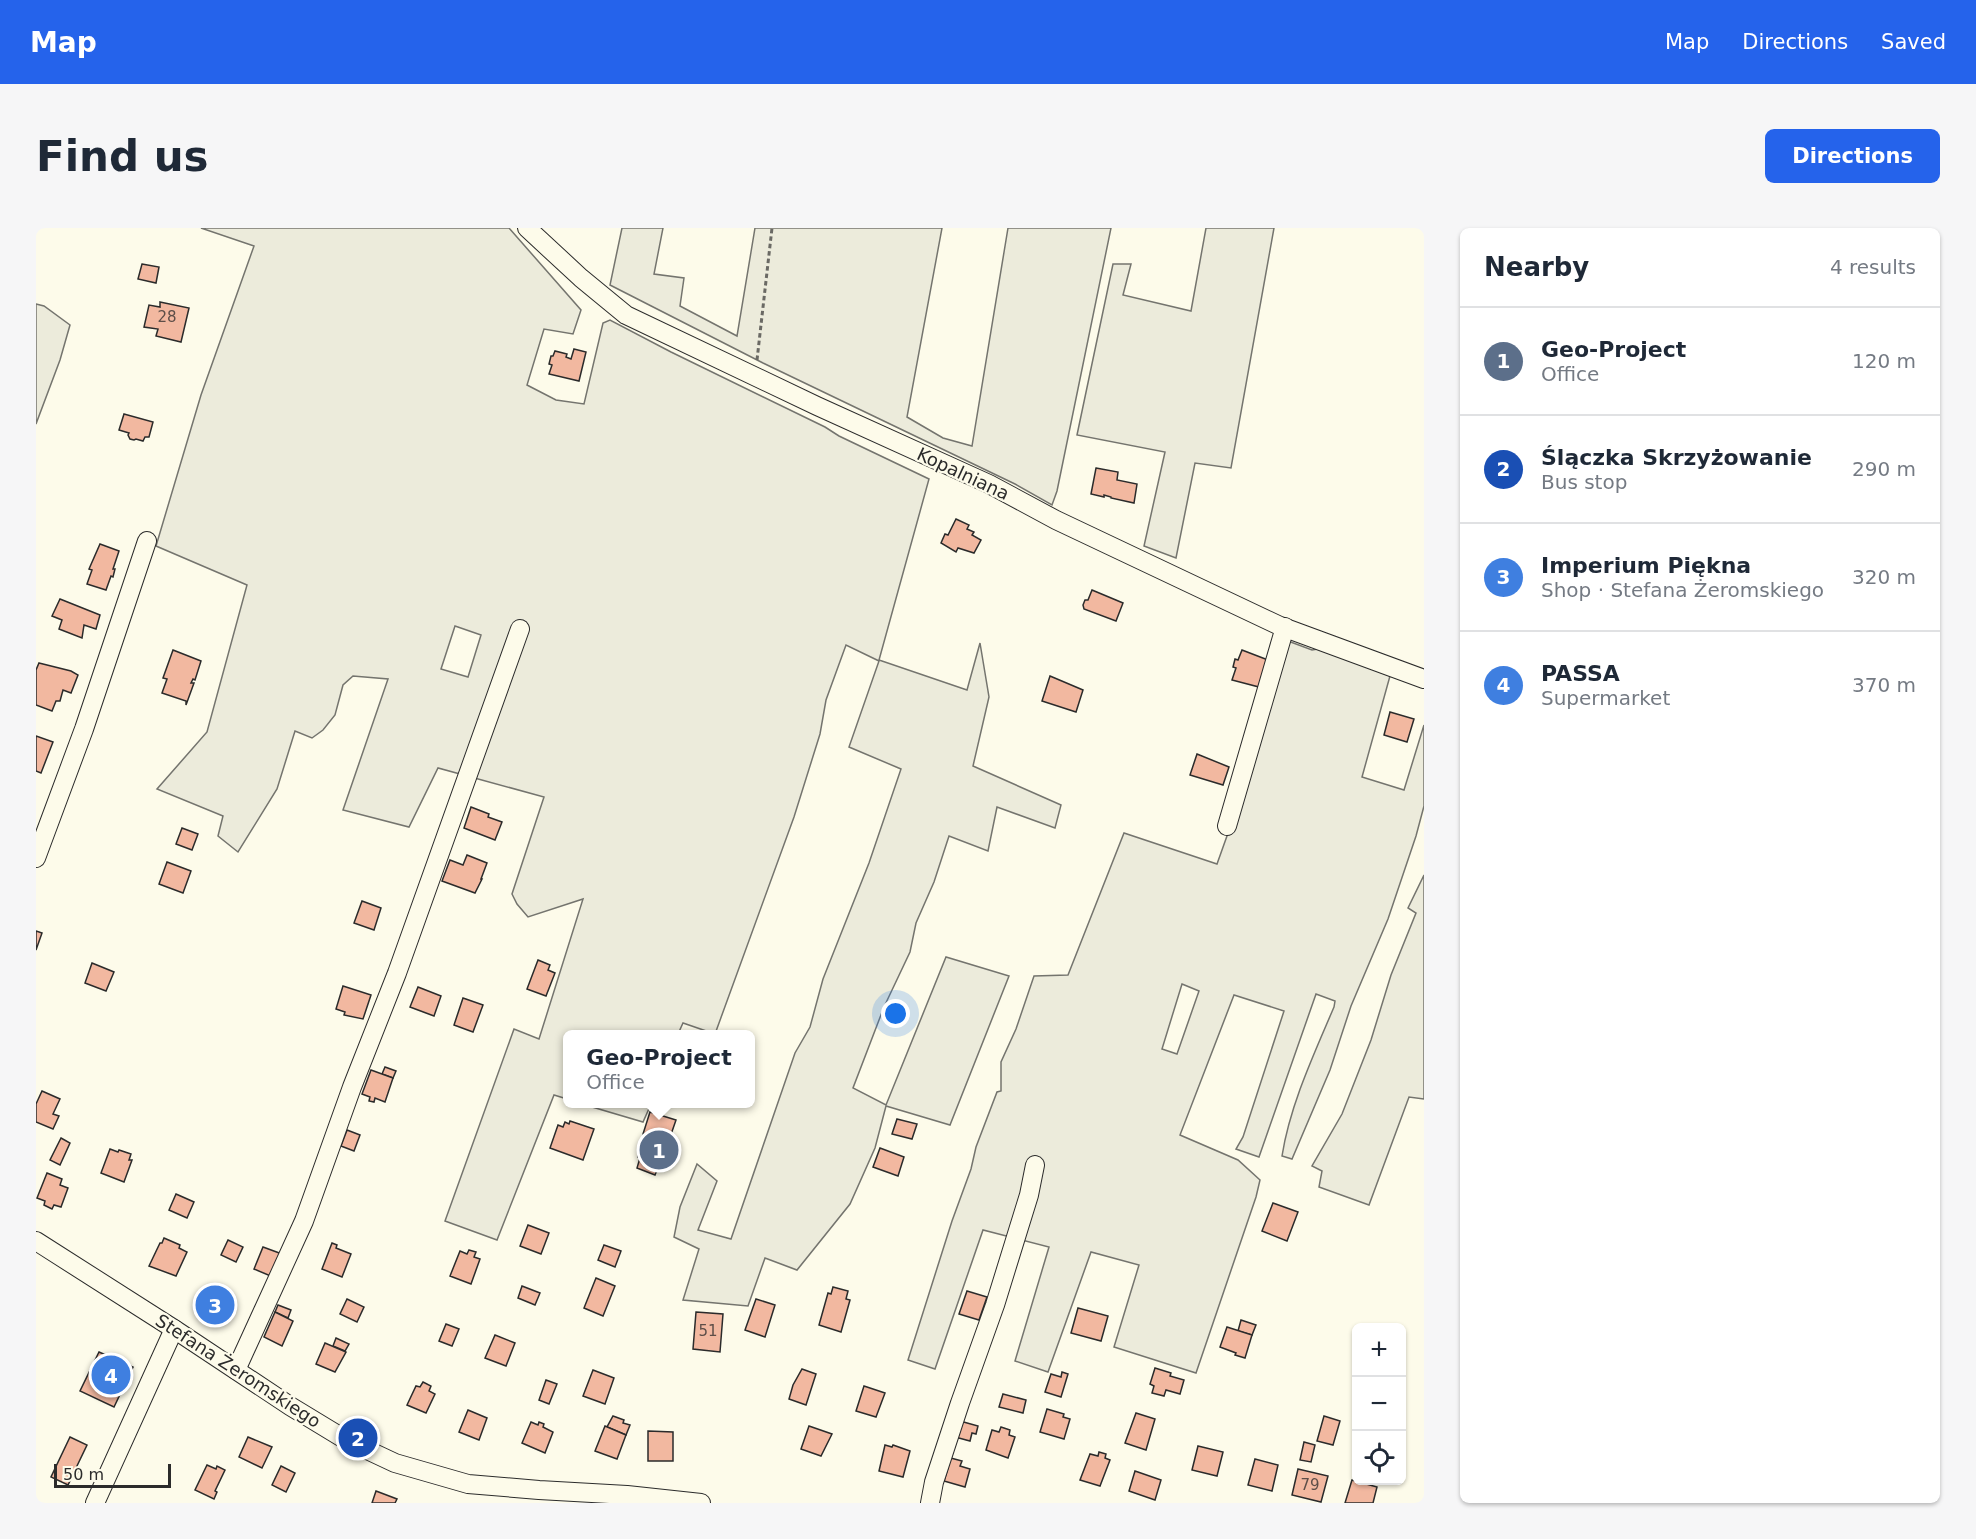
<!DOCTYPE html>
<meta charset="utf-8">
<style>
:root{--surface:#fff;--page:#f6f6f7;--text:#1f2937;--muted:#747a83;--line:#e0e1e3;--accent:#2563eb}
body{margin:0;font-family:"DejaVu Sans",sans-serif;background:var(--page);color:var(--text)}
.controls{position:absolute;right:18px;bottom:18px;display:grid;overflow:hidden;border-radius:9px;box-shadow:0 2px 4px #0004}
.controls button{width:54px;height:54px;display:grid;place-items:center;padding:0;border:0;border-bottom:2px solid var(--line);background:var(--surface);color:var(--text);font:30px sans-serif}
.scale{position:absolute;left:18px;bottom:15px;width:117px;box-sizing:border-box;padding-left:6px;border:3px solid #2b2b2b;border-top:0;font-size:16px;line-height:21px;white-space:nowrap;color:#2b2b2b;-webkit-text-stroke:4px #fdfbea;paint-order:stroke}
.you{position:absolute;left:860px;top:786px;width:21px;height:21px;margin:-15px;border:4px solid #fff;border-radius:50%;background:#1a73e8;box-shadow:0 0 0 9px #1a73e833}
.badge{display:grid;place-items:center;width:39px;height:39px;border-radius:50%;background:var(--accent);color:#fff;font-size:20px;font-weight:700}
.pin{position:absolute;translate:-50% -50%;border:3px solid #fff;box-shadow:0 2px 6px #0006}
.popup{position:absolute;left:527px;top:802px;width:192px;height:78px;box-sizing:border-box;display:grid;place-content:center;border-radius:9px;background:var(--surface);filter:drop-shadow(0 2px 4px #0005);font-size:20px;white-space:nowrap;color:var(--muted)}
.popup b{font-size:22px;color:var(--text)}
.popup::after{content:'';position:absolute;left:50%;top:100%;margin-left:-12px;border:12px solid transparent;border-top-color:var(--surface)}
.list{margin:0;padding:0;list-style:none}
h2{display:flex;justify-content:space-between;align-items:center;height:78px;margin:0;padding:0 24px;font-size:26px}
h2 small{font-size:20px;font-weight:400;color:var(--muted)}
.list li{display:grid;grid-template-columns:39px 1fr auto;gap:18px;align-items:center;box-sizing:border-box;height:108px;padding:0 24px;border-top:2px solid var(--line)}
.list b{display:block;font-size:22px;white-space:nowrap}
.list p{margin:0;font-size:20px;white-space:nowrap;color:var(--muted)}
.list em{font-size:20px;font-style:normal;color:var(--muted)}
.icon{flex:none;width:33px;height:33px;fill:none;stroke:currentColor;stroke-width:2;stroke-linecap:round;stroke-linejoin:round}
.map{position:relative;flex:none;width:1388px;height:1275px;overflow:hidden;border-radius:9px}
header{display:flex;align-items:center;gap:36px;box-sizing:border-box;height:84px;padding:0 30px;background:var(--accent);color:#fff}
header strong{font-size:28px}
nav{display:flex;gap:33px;margin-inline-start:auto;font-size:21px}
.intro{display:flex;align-items:center;justify-content:space-between;box-sizing:border-box;height:144px;padding:0 36px}
h1{margin:0;font-size:42px}
.button{padding:15px 27px;border-radius:9px;background:var(--accent);color:#fff;font-size:21px;font-weight:700}
main{display:flex;gap:36px;padding:0 36px}
aside{flex:1;background:var(--surface);border-radius:9px;box-shadow:0 2px 4px #0004}
.map>svg:first-child{display:block}
.green{fill:#ecebdb;stroke:#74746e;stroke-width:1.5;fill-rule:evenodd}
.building{fill:#f2b8a0;stroke:#2b2b2b;stroke-width:1.5}
.lines{fill:none;stroke-linecap:round;stroke-linejoin:round}
.minor-casing{stroke:#2b2b2b;stroke-width:20}
.path{stroke:#6a6964;stroke-width:3;stroke-dasharray:4.5 3;stroke-linecap:butt}
.minor{stroke:#fdfbea;stroke-width:18}
.labels{text-anchor:middle;stroke-width:4.5;stroke-linejoin:round;paint-order:stroke}
.number-label{font-size:15px;fill:#5d4e48}
.street-label{font-size:18px;fill:#2b2b2b;stroke:#fdfbea}
</style>
<header>
<strong>Map</strong>
<nav><a>Map</a><a>Directions</a><a>Saved</a></nav>
</header>
<div class="intro"><h1>Find us</h1><a class="button">Directions</a></div>
<main>
<div class="map">
<svg width="1388" height="1275" viewBox="0 0 1388 1275">
<rect width="100%" height="100%" fill="#fdfbea"/>
<g class="green">
<path d="M165,0h308l72,82 -8,24 -29,-5 -17,56 29,15 28,4 19,-81 7,-3 61,32 154,75 14,9 90,43 -50,181 88,30 13,-47 9,54 -16,69 88,39 -6,23 -58,-21 -9,44 -39,-15 -15,46 -18,41 -6,29 -26,55 -31,81 33,17 60,-148 63,19 -59,149 -64,-19 -11,42 -25,56 -53,66 -32,-12 -17,48 -65,-6 16,-51 -25,-12 6,-30 17,-43 20,17 -19,49 33,9 64,-186 15,-26 13,-48 46,-116 32,-94 -52,-22 30,-86 -33,-16 -20,55 -6,34 -26,83 -79,217 -32,-11 -5,11h-110l-1,65 -13,-4 -57,145 -52,-19 69,-192 25,10 44,-140 -55,18 -11,-13 -5,-10 32,-97 -106,-29 -29,59 -66,-17 45,-131 -35,-3 -10,9 -8,30 -12,15 -11,8 -17,-7 -18,58 -39,63 -20,-16 5,-20 -66,-27 50,-57 40,-147 -91,-39 45,-151 53,-149zM419,398l26,9 -13,42 -27,-8z"/>
<polygon points="586,0 627,0 618,46 648,50 644,78 701,108 719,0 906,0 871,189 907,210 936,218 972,0 1075,0 1021,263 1016,277 979,256 727,135 574,57"/>
<polygon points="1170,0 1238,0 1195,240 1159,235 1140,330 1108,318 1129,224 1041,207 1077,36 1095,36 1087,67 1155,83"/>
<polygon points="0,76 8,78 34,97 24,132 0,196"/>
<path d="M1252,413l24,9 6,-1 18,5 54,22 -28,101 42,13 20,-65v81l-8,30 -28,83 -37,87 -21,64 -38,89 -10,-3c8,-51 32,-102 52,-149l1,-6 -19,-7 -57,163 -23,-8 7,-12 41,-126 -50,-16 -54,140 58,25 22,20 -4,17 -60,176 -82,-26 25,-82 -48,-13 -43,120 -33,-11 34,-114 -66,-17 -48,139 -27,-9 44,-139 19,-52 5,-22 21,-55 4,-1v-29l15,-33 18,-53 34,-1 56,-142 93,31 26,-73zM1146,756l17,7 -22,63 -15,-5z"/>
<polygon points="1388,647 1388,871 1373,869 1333,977 1283,959 1286,943 1276,938 1306,886 1335,812 1355,747 1380,685 1372,680"/>
<polygon points="546,876 615,876 607,894"/>
</g>
<g class="building">
<polygon points="106,36 123,39 120,55 102,51"/>
<polygon points="124,74 153,80 145,114 120,108 122,101 108,99 113,77 124,79"/>
<polygon points="538,121 550,124 543,153 513,146 516,137 513,136 515,128 517,128 519,123 531,126 530,129 535,131"/>
<polygon points="88,186 117,194 113,209 109,209 107,213 100,211 98,212 94,211 92,207 93,205 83,202"/>
<polygon points="1060,240 1082,244 1081,252 1101,256 1098,275 1075,270 1075,269 1068,267 1068,269 1055,266"/>
<polygon points="920,291 933,297 931,301 938,304 936,307 945,312 938,325 922,320 920,324 905,315 909,306 912,307"/>
<polygon points="64,316 83,323 77,341 79,341 77,349 75,348 70,362 51,356 56,342 53,341"/>
<polygon points="1056,362 1087,375 1080,393 1048,381 1047,377 1049,372 1052,372"/>
<polygon points="24,371 64,387 60,401 48,397 46,410 23,401 26,392 16,388"/>
<polygon points="137,422 165,433 159,452 157,451 155,455 158,455 150,477 150,473 126,465 131,451 127,450"/>
<polygon points="1206,422 1232,432 1223,459 1196,452 1200,440 1197,439 1199,431 1202,432"/>
<polygon points="3,435 35,443 42,447 35,465 27,462 24,473 20,473 16,483 0,477 0,442"/>
<polygon points="1014,448 1047,462 1040,484 1006,473"/>
<polygon points="1354,484 1378,491 1371,514 1348,507"/>
<polygon points="0,508 17,514 5,545 0,543"/>
<polygon points="1161,526 1193,539 1187,557 1154,547"/>
<polygon points="435,579 453,586 452,589 466,594 459,612 428,600"/>
<polygon points="146,600 162,606 156,622 140,616"/>
<polygon points="431,627 451,635 445,651 446,651 439,665 406,653 414,632 427,637"/>
<polygon points="131,634 155,643 147,665 123,656"/>
<polygon points="326,673 345,680 338,702 318,695"/>
<polygon points="0,703 6,705 0,722"/>
<polygon points="502,732 514,737 512,742 519,745 510,768 491,761"/>
<polygon points="56,735 78,744 70,763 49,755"/>
<polygon points="307,758 335,767 327,791 308,787 309,784 300,781"/>
<polygon points="382,759 405,768 398,788 374,779"/>
<polygon points="427,770 447,777 437,804 418,797"/>
<polygon points="349,839 360,843 357,850 346,846"/>
<polygon points="335,842 357,850 349,874 339,870 338,874 333,873 334,869 326,866"/>
<polygon points="6,863 24,871 17,886 23,888 17,901 0,894 0,876"/>
<polygon points="614,884 640,892 632,915 607,906"/>
<polygon points="861,891 881,896 876,911 856,906"/>
<polygon points="534,893 558,901 547,932 514,920 522,897 527,899 529,894 533,896"/>
<polygon points="311,902 324,907 318,923 305,918"/>
<polygon points="25,910 34,915 24,937 14,932"/>
<polygon points="608,910 630,919 619,947 601,940 604,930 602,929"/>
<polygon points="844,920 868,929 862,948 837,939"/>
<polygon points="74,921 82,924 83,922 95,926 93,932 96,932 88,954 65,945"/>
<polygon points="11,945 26,951 24,957 32,960 25,979 18,977 16,981 8,977 9,973 1,970"/>
<polygon points="140,966 158,974 151,990 133,982"/>
<polygon points="1237,975 1262,984 1251,1013 1226,1003"/>
<polygon points="492,997 513,1005 505,1026 484,1018"/>
<polygon points="128,1010 144,1017 143,1020 151,1024 140,1048 113,1038 124,1015 126,1015"/>
<polygon points="192,1012 207,1019 200,1034 185,1027"/>
<polygon points="296,1015 301,1017 300,1020 315,1026 306,1049 286,1041"/>
<polygon points="568,1017 585,1023 579,1039 562,1032"/>
<polygon points="227,1019 246,1026 237,1049 218,1041"/>
<polygon points="433,1022 440,1024 438,1029 444,1031 435,1056 414,1048 424,1023 431,1026"/>
<polygon points="560,1050 579,1058 567,1088 548,1080"/>
<polygon points="175,1058 195,1066 186,1089 166,1081"/>
<polygon points="486,1058 504,1065 499,1077 482,1070"/>
<polygon points="797,1059 812,1063 810,1071 814,1072 805,1104 783,1097 792,1065 795,1066"/>
<polygon points="931,1063 951,1069 943,1092 923,1086"/>
<polygon points="311,1071 328,1079 321,1094 304,1086"/>
<polygon points="720,1071 739,1077 729,1109 709,1102"/>
<polygon points="242,1077 255,1082 252,1090 239,1084"/>
<polygon points="1042,1080 1072,1088 1065,1113 1035,1105"/>
<polygon points="239,1084 257,1093 246,1118 228,1109"/>
<polygon points="660,1084 687,1086 684,1124 657,1121"/>
<polygon points="1205,1092 1220,1097 1216,1107 1202,1103"/>
<polygon points="410,1096 423,1101 416,1118 403,1113"/>
<polygon points="1191,1099 1216,1107 1209,1130 1199,1127 1200,1125 1184,1119"/>
<polygon points="459,1107 479,1115 470,1138 449,1130"/>
<polygon points="300,1110 313,1116 309,1123 297,1118"/>
<polygon points="289,1115 310,1124 299,1144 280,1136"/>
<polygon points="63,1124 97,1139 78,1179 44,1163"/>
<polygon points="1119,1140 1135,1145 1134,1148 1148,1152 1144,1166 1130,1162 1128,1168 1116,1165 1118,1158 1114,1156"/>
<polygon points="766,1141 780,1146 770,1177 753,1171 757,1157"/>
<polygon points="557,1142 578,1150 569,1176 547,1168"/>
<polygon points="1026,1144 1032,1146 1025,1169 1009,1164 1015,1146 1025,1149"/>
<polygon points="510,1152 521,1156 513,1176 503,1172"/>
<polygon points="387,1154 395,1158 393,1163 399,1166 390,1185 371,1177 380,1158 384,1159"/>
<polygon points="828,1158 849,1165 840,1189 820,1183"/>
<polygon points="967,1166 990,1172 987,1185 963,1179"/>
<polygon points="1011,1181 1028,1186 1027,1189 1034,1191 1028,1211 1004,1204"/>
<polygon points="432,1182 451,1190 443,1212 423,1204"/>
<polygon points="1100,1185 1119,1191 1110,1222 1089,1215"/>
<polygon points="577,1188 588,1192 587,1195 594,1197 590,1207 571,1199"/>
<polygon points="1288,1188 1304,1193 1297,1217 1281,1213"/>
<polygon points="924,1193 942,1198 940,1206 936,1205 934,1213 919,1209"/>
<polygon points="495,1194 502,1197 503,1194 508,1196 507,1199 517,1204 509,1225 486,1215"/>
<polygon points="569,1198 590,1207 581,1231 559,1223"/>
<polygon points="773,1198 796,1206 785,1228 765,1221"/>
<polygon points="965,1199 974,1202 973,1207 979,1209 972,1230 950,1222 956,1202 963,1204"/>
<polygon points="612,1203 637,1204 637,1233 612,1233"/>
<polygon points="34,1209 51,1217 40,1240 43,1241 40,1248 37,1247 32,1257 15,1249"/>
<polygon points="212,1209 236,1219 226,1240 203,1229"/>
<polygon points="1268,1214 1279,1217 1275,1234 1264,1232"/>
<polygon points="849,1217 856,1219 857,1217 874,1223 867,1249 843,1243"/>
<polygon points="1162,1218 1187,1224 1181,1248 1156,1242"/>
<polygon points="1063,1224 1070,1226 1069,1230 1074,1232 1064,1258 1044,1252 1054,1226 1062,1228"/>
<polygon points="911,1229 926,1233 924,1238 934,1241 929,1259 908,1253 912,1240"/>
<polygon points="1219,1231 1242,1237 1236,1263 1212,1257"/>
<polygon points="171,1237 180,1241 181,1238 189,1242 179,1263 181,1264 178,1271 159,1262"/>
<polygon points="245,1238 259,1245 250,1264 236,1257"/>
<polygon points="1262,1241 1292,1248 1285,1274 1256,1267"/>
<polygon points="1099,1243 1125,1252 1119,1272 1093,1263"/>
<polygon points="1316,1252 1341,1259 1337,1275 1309,1275"/>
<polygon points="340,1263 361,1271 359,1275 336,1275"/>
</g>
<g class="lines">
<defs>
<g id="minor">
<polyline points="491,0 545,50 590,87 781,178 953,256 1020,292 1244,398 1388,451"/>
<polyline points="1191,598 1249,399"/>
<polyline points="0,630 48,501 111,313"/>
<polyline points="0,1013 138,1101 254,1178 310,1212 359,1235 432,1256 503,1262 591,1267 665,1275"/>
<polyline points="200,1142 268,993 316,859 361,745 484,401"/>
<polyline points="59,1275 138,1101"/>
<polyline points="894,1275 898,1254 924,1175 959,1077 993,967 999,937"/>
</g>
</defs>
<use href="#minor" class="minor-casing"/>
<polyline class="path" points="721,132 736,0"/>
<use href="#minor" class="minor"/>
</g>
<g class="labels">
<g class="number-label">
<text x="131" y="94">28</text>
<text x="672" y="1108">51</text>
<text x="1274" y="1262">79</text>
</g>
<g class="street-label">
<text transform="translate(927 246) rotate(25)" y="6">Kopalniana</text>
<text transform="translate(202 1143) rotate(33)" y="6">Stefana Żeromskiego</text>
</g>
</g>
</svg>
<div class="controls">
<button>+</button>
<button>−</button>
<button><svg class="icon" aria-label="locate" viewBox="0 0 24 24"><circle cx="12" cy="12" r="6"/><path d="M12 2v4M12 18v4M2 12h4M18 12h4"/></svg></button>
</div>
<div class="scale">50 m</div>
<div class="you"></div>
<div class="pin badge" style="left:623px;top:922px;background:#5c6f8a">1</div>
<div class="popup"><b>Geo-Project</b>Office</div>
<div class="pin badge" style="left:322px;top:1210px;background:#1a4fb4">2</div>
<div class="pin badge" style="left:179px;top:1077px;background:#3f7fe0">3</div>
<div class="pin badge" style="left:75px;top:1147px;background:#3f7fe0">4</div>
</div>
<aside>
<h2>Nearby<small>4 results</small></h2>
<ul class="list">
<li><span class="badge" style="background:#5c6f8a">1</span><div><b>Geo-Project</b><p>Office</p></div><em>120 m</em></li>
<li><span class="badge" style="background:#1a4fb4">2</span><div><b>Ślączka Skrzyżowanie</b><p>Bus stop</p></div><em>290 m</em></li>
<li><span class="badge" style="background:#3f7fe0">3</span><div><b>Imperium Piękna</b><p>Shop · Stefana Żeromskiego</p></div><em>320 m</em></li>
<li><span class="badge" style="background:#3f7fe0">4</span><div><b>PASSA</b><p>Supermarket</p></div><em>370 m</em></li>
</ul>
</aside>
</main>
